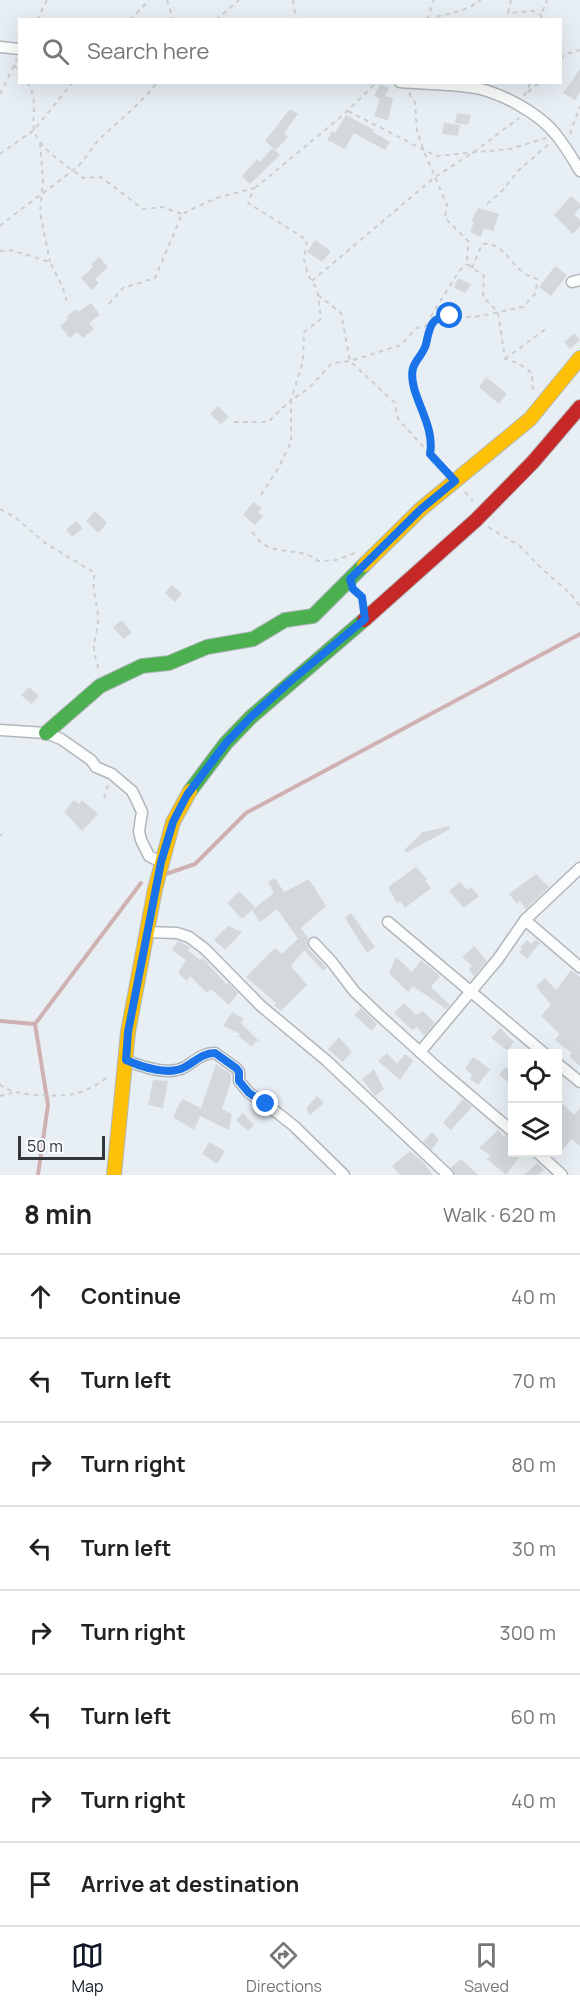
<!DOCTYPE html>
<meta charset="utf-8">
<style>
:root{--surface:#fff;--page:#f6f6f6;--text:#222;--muted:#767676;--line:#e0e0e0;--accent:#111827}
body{margin:0;font-family:Manrope,sans-serif;background:var(--page);color:var(--text)}
.controls{position:absolute;right:18px;bottom:18px;display:grid;overflow:hidden;border-radius:0px;box-shadow:0 6px 24px #0002}
.controls button{width:54px;height:54px;display:grid;place-items:center;padding:0;border:0;border-bottom:2px solid var(--line);background:var(--surface);color:var(--text);font:30px sans-serif}
.scale{position:absolute;left:18px;bottom:15px;width:87px;box-sizing:border-box;padding-left:6px;border:3px solid #32373a;border-top:0;font-size:16px;line-height:21px;white-space:nowrap;color:#32373a;-webkit-text-stroke:4px #f9fcfe;paint-order:stroke}
.stop{position:absolute;width:18px;height:18px;margin:-14px;border:4px solid #1a73e8;border-radius:50%;background:#fff}
.stop.end{background:#1a73e8;border-color:#fff;box-shadow:0 2px 6px #0008}
.list{margin:0;padding:0;list-style:none}
h2{display:flex;justify-content:space-between;align-items:center;height:78px;margin:0;padding:0 24px;font-size:26px}
h2 small{font-size:20px;font-weight:400;color:var(--muted)}
.list li{display:grid;grid-template-columns:39px 1fr auto;gap:18px;align-items:center;box-sizing:border-box;height:84px;padding:0 24px;border-top:2px solid var(--line)}
.list b{display:block;font-size:22px;white-space:nowrap}
.list em{font-size:20px;font-style:normal;color:var(--muted)}
.icon{flex:none;width:33px;height:33px;fill:none;stroke:currentColor;stroke-width:2;stroke-linecap:round;stroke-linejoin:round}
.map{position:relative;flex:none;width:580px;height:1175px;overflow:hidden}
.search{position:absolute;background:var(--surface);box-shadow:0 6px 24px #0002;left:18px;right:18px;top:18px;height:66px;display:flex;align-items:center;gap:15px;box-sizing:border-box;padding:0 21px;border-radius:0px;color:var(--muted);font-size:22px}
.sheet{height:750px;background:var(--surface)}
nav{display:flex;justify-content:space-around;align-items:center;box-sizing:border-box;height:84px;border-top:2px solid var(--line);background:var(--surface);font-size:16px;color:var(--muted)}
nav a{display:grid;justify-items:center;gap:3px}
nav .on{color:var(--accent)}
.map>svg:first-child{display:block}
.lines{fill:none;stroke-linecap:round;stroke-linejoin:round}
.stream{stroke:#d0b1b2;stroke-width:4}
.building{fill:#d3d8dc}
.street-casing{stroke:#b1b7bb;stroke-width:13}
.fast-casing{stroke:#b1b7bb;stroke-width:16}
.slow-casing{stroke:#b1b7bb;stroke-width:16}
.jam-casing{stroke:#b1b7bb;stroke-width:16}
.path{stroke:#cbced0;stroke-width:2;stroke-dasharray:4.5 4.5;stroke-linecap:butt}
.street{stroke:#fcfdfd;stroke-width:10}
.fast{stroke:#4caf50;stroke-width:14}
.slow{stroke:#ffc107;stroke-width:14}
.jam{stroke:#c62828;stroke-width:14}
.route{stroke:#1a73e8;stroke-width:8}
</style>
<div class="map">
<svg width="580" height="1175" viewBox="0 0 580 1175">
<rect width="100%" height="100%" fill="#e8eff4"/>
<g class="lines">
<g class="stream">
<polyline points="166,874 195,864 246,813 580,634"/>
<polyline points="0,1021 35,1024 141,883"/>
<polyline points="35,1024 48,1105 38,1175"/>
</g>
</g>
<g class="building">
<polygon points="580,69 580,92 575,100 563,93"/>
<polygon points="380,84 389,88 385,96 393,98 388,121 374,116 380,99 374,96"/>
<polygon points="290,109 298,114 284,133 288,137 276,150 265,141"/>
<polygon points="457,113 471,115 468,125 455,123"/>
<polygon points="346,115 374,130 373,132 390,142 385,150 354,133 345,149 327,140 332,131 335,133"/>
<polygon points="444,123 460,125 458,136 442,134"/>
<polygon points="272,148 280,155 250,184 242,176 257,159 260,162"/>
<polygon points="571,196 580,204 580,208 574,214 580,220 580,226 573,234 554,215"/>
<polygon points="478,208 499,214 493,231 484,228 481,237 470,232 474,222 471,221"/>
<polygon points="315,240 331,251 322,262 307,252"/>
<polygon points="99,257 108,267 95,279 99,283 92,290 81,278 93,267 91,264"/>
<polygon points="555,266 567,275 551,296 539,287"/>
<polygon points="458,278 471,284 466,293 454,288"/>
<polygon points="91,303 100,315 89,323 94,329 83,338 77,332 70,338 60,326 68,319 66,317 76,309 78,312"/>
<polygon points="574,333 580,340 570,349 564,342"/>
<polygon points="486,377 507,394 499,404 479,387"/>
<polygon points="218,406 229,417 221,424 210,414"/>
<polygon points="253,502 262,508 258,512 263,516 255,525 243,515"/>
<polygon points="95,511 107,523 98,533 86,521"/>
<polygon points="76,521 83,528 72,537 66,530"/>
<polygon points="172,585 182,594 175,602 165,593"/>
<polygon points="122,620 132,633 123,639 113,627"/>
<polygon points="29,687 39,696 31,704 21,695"/>
<polygon points="74,800 79,804 82,800 98,814 82,831 64,812"/>
<polygon points="449,826 450,829 406,853 404,850 423,832"/>
<polygon points="416,867 427,879 425,881 431,888 405,908 400,901 397,903 388,887"/>
<polygon points="536,874 549,887 526,909 520,901 517,904 509,894"/>
<polygon points="275,878 284,892 309,879 326,906 301,928 308,938 307,944 308,948 327,968 323,971 304,950 291,966 307,985 281,1011 274,1005 276,1003 246,977 275,948 282,954 298,939 277,909 260,922 252,910 242,919 227,903 239,891 255,907 252,910 274,893 268,882"/>
<polygon points="460,882 467,890 471,887 479,896 464,908 449,891"/>
<polygon points="351,913 375,947 367,953 345,918"/>
<polygon points="228,926 242,932 225,950 214,940"/>
<polygon points="527,940 531,944 536,940 540,943 527,959 519,952 523,949 520,948"/>
<polygon points="178,941 190,947 188,950 200,960 203,958 226,984 228,983 238,993 229,1005 211,989 207,993 190,976 187,981 178,973 186,960 172,950"/>
<polygon points="474,946 487,961 474,976 469,970 472,966 462,957"/>
<polygon points="396,957 412,972 421,960 440,976 431,987 450,1005 446,1009 413,986 408,992 389,973"/>
<polygon points="571,970 580,977 580,1066 569,1056 572,1053 555,1040 560,1034 541,1016 551,1005 536,986 545,978 556,990"/>
<polygon points="404,1003 416,1015 423,1011 435,1023 424,1036 417,1027 412,1030 394,1013"/>
<polygon points="361,1008 377,1024 372,1031 354,1015"/>
<polygon points="232,1012 244,1019 241,1023 259,1041 258,1042 256,1041 252,1047 238,1036 240,1034 223,1026"/>
<polygon points="500,1028 514,1042 508,1051 491,1038"/>
<polygon points="339,1037 352,1052 343,1062 328,1049"/>
<polygon points="387,1053 397,1064 405,1054 413,1061 400,1080 378,1061"/>
<polygon points="473,1057 490,1069 478,1085 470,1079 472,1075 465,1068"/>
<polygon points="216,1064 231,1074 231,1081 222,1109 232,1114 229,1130 200,1116 194,1130 173,1117 182,1099 201,1108"/>
<polygon points="505,1067 513,1074 513,1086 499,1075"/>
<polygon points="374,1069 384,1089 375,1096 362,1079"/>
<polygon points="153,1080 168,1081 163,1108 148,1105"/>
<polygon points="317,1096 324,1103 310,1115 306,1108"/>
<polygon points="463,1099 472,1107 451,1130 443,1123"/>
<polygon points="558,1099 574,1115 580,1108 580,1146 572,1139 558,1155"/>
<polygon points="243,1113 254,1125 248,1131 236,1120"/>
<polygon points="498,1130 504,1137 505,1135 513,1139 513,1152 523,1152 506,1175 487,1159 490,1155 479,1148"/>
<polygon points="432,1132 439,1139 432,1150 423,1142"/>
<polygon points="209,1142 225,1151 217,1164 202,1154"/>
<polygon points="410,1151 423,1162 433,1175 400,1175 392,1166"/>
<polygon points="461,1159 478,1175 455,1175 451,1167"/>
<polygon points="537,1163 544,1170 538,1175 524,1175"/>
</g>
<g class="lines">
<defs>
<g id="street">
<polyline points="0,47 20,49"/>
<path d="M400,82c23,2 47,2 69,5 28,3 71,26 88,49 9,11 16,23 23,35"/>
<polyline points="572,282 580,280"/>
<polyline points="0,730 46,733 61,739 91,760 96,767 112,774 132,791 135,797 142,812 139,831 141,840 149,856 161,862"/>
<polyline points="525,920 580,967"/>
<polyline points="388,922 545,1054"/>
<polyline points="147,932 177,933 189,937 205,949 261,1006 327,1061 448,1175"/>
<polyline points="314,943 331,961 354,991 379,1015 440,1070 512,1131"/>
<polyline points="420,1052 498,959 525,920 580,868"/>
<path d="M126,1060c16,7 43,16 59,7 10,-6 17,-14 30,-14l21,15 3,4v9l10,12 17,11 28,22 50,49"/>
<polyline points="558,1064 580,1082"/>
<polyline points="537,1152 562,1175"/>
</g>
<g id="fast">
<polyline points="46,733 100,686 142,666 169,663 207,647 253,639 285,620 313,616 364,565"/>
<polyline points="190,791 226,743 251,717 364,620"/>
</g>
<g id="slow">
<polyline points="364,565 421,509 530,419 580,358"/>
<polyline points="114,1175 128,1032 155,889 173,822 190,791"/>
</g>
<polyline id="jam" points="364,620 476,520 533,462 580,407"/>
</defs>
<use href="#street" class="street-casing"/>
<use href="#fast" class="fast-casing"/>
<use href="#slow" class="slow-casing"/>
<use href="#jam" class="jam-casing"/>
<g class="path">
<polyline points="167,0 173,20"/>
<polyline points="293,0 296,20"/>
<polyline points="511,0 508,13 533,11 541,15"/>
<polyline points="37,20 47,0"/>
<polyline points="130,20 149,0"/>
<polyline points="216,20 239,0"/>
<polyline points="427,20 434,0"/>
<path d="M428,20c21,-8 33,-6 53,-20"/>
<polyline points="542,20 541,15 547,0"/>
<polyline points="560,58 566,54 580,50"/>
<polyline points="14,65 20,73"/>
<path d="M27,82c11,16 5,30 7,47 2,18 35,38 49,49l18,-1 42,32 19,-2 20,7"/>
<polyline points="528,92 540,82"/>
<polyline points="409,93 415,103 417,130 423,149 447,205 445,218 468,241 467,264 484,276 483,297 498,312 505,359 518,363 532,373 533,394"/>
<polyline points="0,94 17,59"/>
<polyline points="524,96 531,82"/>
<polyline points="348,111 436,156 510,149 546,138"/>
<polyline points="570,134 580,106"/>
<polyline points="40,143 43,181 40,212 50,262"/>
<polyline points="0,154 34,130 73,82"/>
<polyline points="255,188 342,116 377,82"/>
<polyline points="487,204 502,191 519,170 549,144"/>
<path d="M0,226c25,-21 53,-39 78,-60 7,-6 13,-18 20,-25 19,-20 43,-36 59,-59"/>
<polyline points="0,251 11,250 50,262 63,288 67,302"/>
<polyline points="312,281 435,177 474,152 519,118"/>
<polyline points="318,295 341,313 350,361 395,403 398,419 445,470"/>
<polyline points="109,304 123,288 155,278 182,214 216,198 254,188 248,203 307,240 304,260 308,275 317,289 321,319 304,332 303,361 291,400 268,422 231,422"/>
<polyline points="505,359 547,328"/>
<path d="M430,454c6,-30 -19,-53 -17,-83 1,-8 8,-13 11,-20 4,-8 8,-25 6,-33l29,-47 8,-7"/>
<polyline points="465,492 473,501"/>
<path d="M261,495l18,-28 12,-25v-42l17,-11 24,-26 18,-2 51,-16 15,-17 9,-2 14,-9h36l48,-10 13,-14 1,-14c-27,-7 -30,-38 -55,-35l-10,24"/>
<path d="M0,509l16,9 29,25 50,30c-4,15 2,28 3,43 1,12 -4,21 -4,32 0,8 4,16 5,24"/>
<polyline points="488,527 520,546 542,569 570,593 580,606"/>
<path d="M252,532c3,3 6,8 10,11 14,12 40,4 56,18l18,-1 19,-7"/>
<polyline points="357,592 362,598 362,603"/>
<polyline points="104,798 108,785"/>
<polyline points="0,835 2,835"/>
<path d="M0,1084c10,13 59,13 74,10 13,-3 24,-10 34,-17"/>
<polyline points="0,1096 12,1093"/>
</g>
<use href="#street" class="street"/>
<use href="#fast" class="fast"/>
<use href="#slow" class="slow"/>
<use href="#jam" class="jam"/>
</g>
<g class="lines">
<path class="route" d="M266,1104l-17,-11 -10,-12v-9l-3,-4 -21,-15c-13,0 -19,8 -30,14 -16,9 -43,0 -59,-7l2,-28 33,-170 12,-40 14,-27 39,-52 25,-26 35,-32 79,-66 -3,-22 -9,-8 -3,-10 71,-70 34,-28 -25,-27c6,-31 -23,-61 -17,-86 3,-9 11,-15 13,-24 4,-17 4,-27 24,-28"/>
</g>
</svg>
<div class="controls">
<button><svg class="icon" aria-label="locate" viewBox="0 0 24 24"><circle cx="12" cy="12" r="6"/><path d="M12 2v4M12 18v4M2 12h4M18 12h4"/></svg></button>
<button><svg class="icon" aria-label="layers" viewBox="0 0 24 24"><path d="M12 4l9 5-9 5-9-5zM3 14l9 5 9-5"/></svg></button>
</div>
<div class="scale">50 m</div>
<div class="stop" style="left:450px;top:316px"></div>
<div class="stop end" style="left:266px;top:1104px"></div>
<div class="search"><svg class="icon" aria-label="search" viewBox="0 0 24 24"><circle cx="10" cy="10" r="6"/><path d="M15 15l6 6"/></svg>Search here</div>
</div>
<section class="sheet">
<h2>8 min<small>Walk · 620 m</small></h2>
<ul class="list">
<li><svg class="icon" aria-label="ahead" viewBox="0 0 24 24"><path d="M12 20V5M6 11l6-6 6 6"/></svg><div><b>Continue</b></div><em>40 m</em></li>
<li><svg class="icon" aria-label="left" viewBox="0 0 24 24"><path d="M17 20v-9H6M10 6l-5 5 5 5"/></svg><div><b>Turn left</b></div><em>70 m</em></li>
<li><svg class="icon" aria-label="right" viewBox="0 0 24 24"><path d="M7 20v-9h11M14 6l5 5-5 5"/></svg><div><b>Turn right</b></div><em>80 m</em></li>
<li><svg class="icon" aria-label="left" viewBox="0 0 24 24"><path d="M17 20v-9H6M10 6l-5 5 5 5"/></svg><div><b>Turn left</b></div><em>30 m</em></li>
<li><svg class="icon" aria-label="right" viewBox="0 0 24 24"><path d="M7 20v-9h11M14 6l5 5-5 5"/></svg><div><b>Turn right</b></div><em>300 m</em></li>
<li><svg class="icon" aria-label="left" viewBox="0 0 24 24"><path d="M17 20v-9H6M10 6l-5 5 5 5"/></svg><div><b>Turn left</b></div><em>60 m</em></li>
<li><svg class="icon" aria-label="right" viewBox="0 0 24 24"><path d="M7 20v-9h11M14 6l5 5-5 5"/></svg><div><b>Turn right</b></div><em>40 m</em></li>
<li><svg class="icon" aria-label="arrive" viewBox="0 0 24 24"><path d="M6 21V4h12l-3 4 3 4H6"/></svg><div><b>Arrive at destination</b></div></li>
</ul>
</section>
<nav>
<a class="on"><svg class="icon" aria-label="map" viewBox="0 0 24 24"><path d="M3 6l6-2 6 2 6-2v14l-6 2-6-2-6 2zM9 4v14M15 6v14"/></svg>Map</a>
<a><svg class="icon" aria-label="directions" viewBox="0 0 24 24"><path d="M12 3l9 9-9 9-9-9zM9 14v-3h6M13 9l2 2-2 2"/></svg>Directions</a>
<a><svg class="icon" aria-label="saved" viewBox="0 0 24 24"><path d="M7 4h10v16l-5-4-5 4z"/></svg>Saved</a>
</nav>
